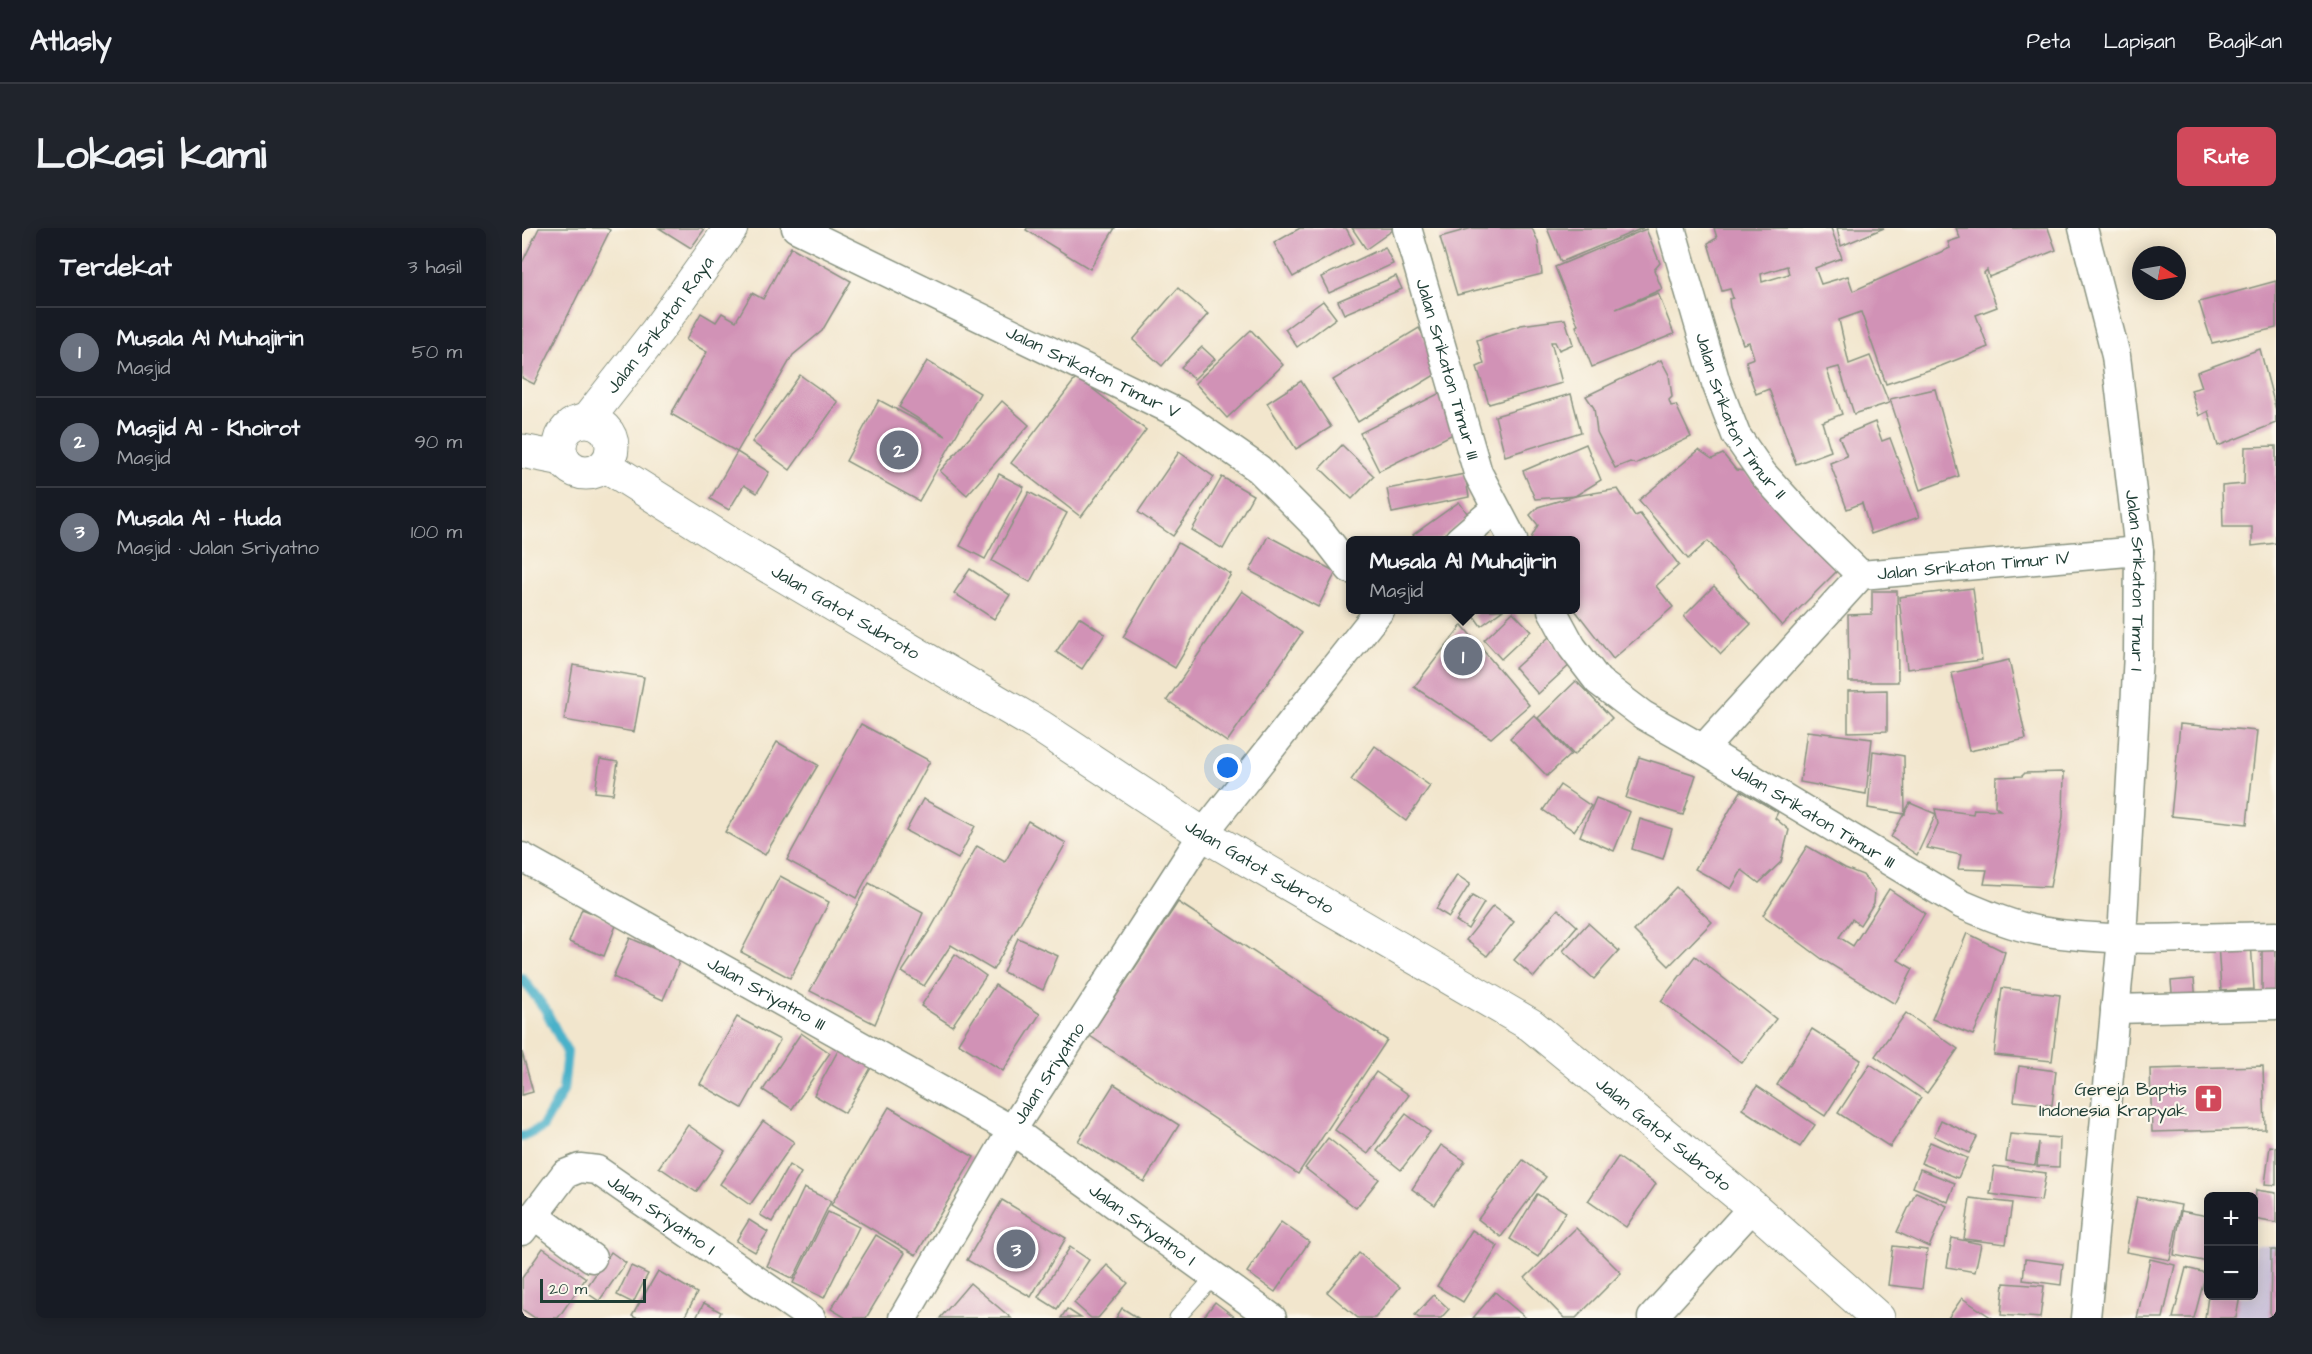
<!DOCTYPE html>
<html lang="id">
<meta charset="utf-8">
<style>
:root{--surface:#171b24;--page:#20242c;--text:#f1f3f6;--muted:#9ea1a6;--line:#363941;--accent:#d1495b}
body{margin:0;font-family:"Architects Daughter",sans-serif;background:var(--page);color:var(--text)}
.controls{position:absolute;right:18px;bottom:18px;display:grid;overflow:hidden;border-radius:9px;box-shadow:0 3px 15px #0003}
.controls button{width:54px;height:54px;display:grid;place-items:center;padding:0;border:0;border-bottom:2px solid var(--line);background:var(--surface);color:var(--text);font:30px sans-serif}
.compass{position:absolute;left:1610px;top:18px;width:54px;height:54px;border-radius:50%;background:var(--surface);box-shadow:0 3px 15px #0003;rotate:101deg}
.scale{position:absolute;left:18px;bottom:15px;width:106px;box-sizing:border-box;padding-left:6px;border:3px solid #1f3d34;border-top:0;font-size:16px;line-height:21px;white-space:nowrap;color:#1f3d34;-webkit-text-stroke:4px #fbf7ec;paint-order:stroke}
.you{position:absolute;left:706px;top:540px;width:21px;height:21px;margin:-15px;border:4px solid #fff;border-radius:50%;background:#1a73e8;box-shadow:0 0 0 9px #1a73e833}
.badge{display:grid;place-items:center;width:39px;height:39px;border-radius:50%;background:var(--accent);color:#fff;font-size:20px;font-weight:700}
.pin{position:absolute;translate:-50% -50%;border:3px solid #fff;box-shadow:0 2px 6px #0006}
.popup{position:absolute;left:824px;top:308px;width:234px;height:78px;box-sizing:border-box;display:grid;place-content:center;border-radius:9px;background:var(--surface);filter:drop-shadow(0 2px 4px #0005);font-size:20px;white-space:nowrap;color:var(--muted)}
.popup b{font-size:22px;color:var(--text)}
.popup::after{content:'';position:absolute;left:50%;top:100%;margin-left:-12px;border:12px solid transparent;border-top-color:var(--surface)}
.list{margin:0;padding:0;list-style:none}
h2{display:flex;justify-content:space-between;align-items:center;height:78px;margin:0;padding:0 24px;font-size:26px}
h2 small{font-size:20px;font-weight:400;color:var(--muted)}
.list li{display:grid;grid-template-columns:39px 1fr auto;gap:18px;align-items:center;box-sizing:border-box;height:90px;padding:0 24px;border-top:2px solid var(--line)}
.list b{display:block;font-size:22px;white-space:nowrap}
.list p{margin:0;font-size:20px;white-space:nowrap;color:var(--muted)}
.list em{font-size:20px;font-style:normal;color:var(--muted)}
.map{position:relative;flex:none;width:1754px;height:1090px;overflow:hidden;border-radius:9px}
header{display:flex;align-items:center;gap:36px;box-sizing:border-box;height:84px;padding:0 30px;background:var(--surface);border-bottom:2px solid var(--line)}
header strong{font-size:28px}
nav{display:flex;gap:33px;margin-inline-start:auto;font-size:21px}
.intro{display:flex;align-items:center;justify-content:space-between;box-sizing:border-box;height:144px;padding:0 36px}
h1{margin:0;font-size:42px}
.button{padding:15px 27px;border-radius:9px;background:var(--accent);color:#fff;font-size:21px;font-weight:700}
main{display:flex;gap:36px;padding:0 36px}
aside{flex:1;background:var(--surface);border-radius:9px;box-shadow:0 3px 15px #0003}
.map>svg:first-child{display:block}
.industrial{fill:#c8bfd8}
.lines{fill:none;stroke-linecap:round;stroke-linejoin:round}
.stream{stroke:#4ab1c9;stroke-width:10}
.building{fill:#d192b6;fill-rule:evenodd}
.lane-casing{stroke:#889280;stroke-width:17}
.street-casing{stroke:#889280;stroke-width:31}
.secondary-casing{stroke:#889280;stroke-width:35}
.lane{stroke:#fff;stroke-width:15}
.street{stroke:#fff;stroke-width:28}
.secondary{stroke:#fff;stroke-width:33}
.labels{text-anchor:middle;stroke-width:4.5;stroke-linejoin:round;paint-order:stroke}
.street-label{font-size:18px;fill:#1f3d34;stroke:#fbf7ec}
.poi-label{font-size:18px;fill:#1f3d34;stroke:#fbf7ec;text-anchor:end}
</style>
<header>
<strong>Atlasly</strong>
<nav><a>Peta</a><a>Lapisan</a><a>Bagikan</a></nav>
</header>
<div class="intro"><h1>Lokasi kami</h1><a class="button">Rute</a></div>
<main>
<aside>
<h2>Terdekat<small>3 hasil</small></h2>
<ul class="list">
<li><span class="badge" style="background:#6b7280">1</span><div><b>Musala Al Muhajirin</b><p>Masjid</p></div><em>50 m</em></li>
<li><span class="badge" style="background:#6b7280">2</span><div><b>Masjid Al - Khoirot</b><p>Masjid</p></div><em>90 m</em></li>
<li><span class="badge" style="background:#6b7280">3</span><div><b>Musala Al - Huda</b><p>Masjid · Jalan Sriyatno</p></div><em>100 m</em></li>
</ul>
</aside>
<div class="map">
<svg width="1754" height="1090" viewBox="0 0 1754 1090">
<rect width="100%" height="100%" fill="#fbf7ec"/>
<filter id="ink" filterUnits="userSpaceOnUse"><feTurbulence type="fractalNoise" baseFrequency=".0167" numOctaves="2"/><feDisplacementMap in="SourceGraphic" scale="12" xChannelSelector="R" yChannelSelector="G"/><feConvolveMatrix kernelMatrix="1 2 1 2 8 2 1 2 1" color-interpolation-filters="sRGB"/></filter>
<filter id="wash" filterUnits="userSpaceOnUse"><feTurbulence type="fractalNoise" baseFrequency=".008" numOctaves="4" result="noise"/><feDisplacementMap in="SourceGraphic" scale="24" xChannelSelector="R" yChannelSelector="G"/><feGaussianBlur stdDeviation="1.35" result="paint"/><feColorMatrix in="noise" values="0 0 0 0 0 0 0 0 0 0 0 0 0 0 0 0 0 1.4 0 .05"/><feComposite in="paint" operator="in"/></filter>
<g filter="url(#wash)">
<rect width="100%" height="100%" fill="#f2e6cd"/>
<polygon class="industrial" points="1732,1018 1754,1018 1754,1090 1709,1090 1713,1068 1732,1068"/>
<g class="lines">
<polyline class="stream" points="0,750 23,781 45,824 41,863 20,900 0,909"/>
</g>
<g id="blocks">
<g class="building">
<polygon points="17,0 84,0 88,2 12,156 0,150 0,35"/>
<polygon points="137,0 179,0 182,2 169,20"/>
<polygon points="505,0 593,0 568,41 504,2"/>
<polygon points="778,0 824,0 832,15 771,49 752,15"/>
<polygon points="830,0 869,0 871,2 844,21"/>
<polygon points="950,0 1010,0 1016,14 1020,46 935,67 918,9"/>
<polygon points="1025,0 1121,0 1039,34"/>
<path d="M1192,0h117l11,30 -27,10 6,16 27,-8 5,15 97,-43 -2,-6 12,-4 -4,-10h92l8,22 -67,27 -2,-7 -3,3 13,34 -21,8 12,32 -47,19 -55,18 -25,-72 -22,8 10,44 21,-8 19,47 -35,11 -15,-47 -12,3 15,44 -20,8 9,29 -35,13 -27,-75 -13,5 -7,-20 -3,-13 8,-3 -5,-16 -6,2 -13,-37 -1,-8 4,-1 -3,-9 -8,2 -14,-48 9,-5zM1265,38l2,8 -27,8 -1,-8z"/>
<polygon points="1315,0 1362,0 1319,18"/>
<polygon points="1124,1 1138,35 1132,42 1140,61 1094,81 1136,65 1152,106 1070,139 1054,98 1056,97 1033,39"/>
<polygon points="269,19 329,53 300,103 271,127 215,224 149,186 185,124 164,112 179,85 194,94 200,85 214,93 230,65 241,71"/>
<polygon points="863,19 871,36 807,65 799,49"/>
<polygon points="874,48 880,61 822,86 816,73"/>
<polygon points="1754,53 1754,100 1690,115 1677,74"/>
<polygon points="656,60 686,86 640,138 611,112"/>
<polygon points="801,73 814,90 775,119 763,101"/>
<polygon points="1043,91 1051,116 1037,122 1033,114 1029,114 1040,155 967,176 955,139 962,136 955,112 999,97"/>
<polygon points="897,100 921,142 836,194 811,152"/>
<polygon points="729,102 761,137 705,190 673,155"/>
<polygon points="680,119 693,131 672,151 659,139"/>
<polygon points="1738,121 1754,182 1754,195 1696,218 1686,183 1677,188 1669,162 1680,159 1675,144"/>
<polygon points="1139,132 1147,147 1150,169 1147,172 1149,178 1154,177 1169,209 1113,236 1108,234 1093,240 1075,204 1072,180 1064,168"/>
<polygon points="405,133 458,165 397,273 324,233 357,172 424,208 377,179"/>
<polygon points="278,147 316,174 268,242 230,214"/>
<polygon points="555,149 624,202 559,289 489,235"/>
<polygon points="779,153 809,199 774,221 745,175"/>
<polygon points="1413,161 1437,248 1398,262 1368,171"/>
<polygon points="922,163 941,201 857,243 838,205"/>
<polygon points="1049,166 1059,204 983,228 973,188"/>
<polygon points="480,173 507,197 445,267 418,243"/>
<polygon points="1353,194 1360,213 1368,210 1397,289 1349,306 1340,275 1325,281 1308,235 1325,228 1317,209"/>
<polygon points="1064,216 1079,252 1053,268 1013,271 1001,243"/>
<polygon points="820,217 852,248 830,271 798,240"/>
<polygon points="1754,218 1754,315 1730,318 1730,299 1701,299 1700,258 1722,256 1723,219"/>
<polygon points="1177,222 1190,231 1201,226 1214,242 1222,243 1315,343 1260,398 1186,313 1166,331 1117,272"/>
<polygon points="215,224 247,244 235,265 222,257 207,282 188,271"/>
<polygon points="657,224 692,249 651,308 616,284"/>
<polygon points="477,246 502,259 463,331 438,318"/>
<polygon points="943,246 947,269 870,285 865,261"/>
<polygon points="700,249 731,267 701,321 670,302"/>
<polygon points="1096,261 1113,288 1118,286 1157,337 1134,358 1151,379 1091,431 1053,382 1054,312 1011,312 1009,310 1016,297 1008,287 1016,279 1053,268"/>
<polygon points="507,264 545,285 508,354 470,333"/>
<polygon points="937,274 948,289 916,312 895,312 891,307"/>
<polygon points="746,308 814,344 796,379 728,343"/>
<polygon points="656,315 709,346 653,440 601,409"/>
<polygon points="448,341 488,367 472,391 432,365"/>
<polygon points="1192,358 1229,396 1199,426 1162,388"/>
<polygon points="1451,360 1460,432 1385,441 1377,369"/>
<polygon points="720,363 780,405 705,514 645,472"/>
<polygon points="1350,363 1375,363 1376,454 1327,454 1326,387 1350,386"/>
<polygon points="958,382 981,382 959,398 951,387"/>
<polygon points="991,384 1009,403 979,431 962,412"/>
<polygon points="557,389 583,406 560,441 534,424"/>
<polygon points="940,397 1007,477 969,510 892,459"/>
<polygon points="1027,409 1050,435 1016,466 993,440"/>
<polygon points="1487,432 1504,511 1447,523 1430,445"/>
<polygon points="51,437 122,449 112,504 42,492"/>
<polygon points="1054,453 1090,490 1052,527 1016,490"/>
<polygon points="1365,462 1365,503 1326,504 1326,463"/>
<polygon points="1012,487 1049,526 1025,548 988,510"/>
<polygon points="339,496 408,533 334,670 265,632"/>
<polygon points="1658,496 1735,503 1725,596 1649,588"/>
<polygon points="1285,503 1350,511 1344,566 1278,554"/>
<polygon points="255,514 296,537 243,627 203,604"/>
<polygon points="853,518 908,558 884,593 829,552"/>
<polygon points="1351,523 1382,528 1383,586 1346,580"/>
<polygon points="1117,529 1174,547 1161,587 1104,570"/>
<polygon points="78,531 96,534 91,566 73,564"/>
<polygon points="1542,544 1541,589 1528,659 1462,656 1465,642 1436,641 1439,627 1405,620 1416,596 1413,581 1451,586 1452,581 1478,582 1473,578 1474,549 1500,548 1503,545"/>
<polygon points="1038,557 1069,578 1052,603 1021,582"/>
<polygon points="1219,563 1256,584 1253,590 1267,602 1259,634 1237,655 1220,642 1209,661 1173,641"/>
<polygon points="1074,570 1108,584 1092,623 1058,608"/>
<polygon points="401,571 453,598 436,631 384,603"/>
<polygon points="1388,575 1414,586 1395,627 1369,609"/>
<polygon points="1118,591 1150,601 1141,631 1110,621"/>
<polygon points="506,593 544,615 471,742 429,717 402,758 380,744 408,702 455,618 483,634"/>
<polygon points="1285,618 1323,640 1341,647 1353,663 1352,675 1338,697 1330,691 1317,709 1331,718 1367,661 1403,685 1376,732 1391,741 1373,776 1300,731 1241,687"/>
<polygon points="935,647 948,656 927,689 914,681"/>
<polygon points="258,648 307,674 268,750 219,724"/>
<polygon points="347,655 401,685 353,796 288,763"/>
<polygon points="1154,659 1190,694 1147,738 1112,703"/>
<polygon points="950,668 962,675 946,701 934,693"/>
<polygon points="656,674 865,812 776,946 568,808"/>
<polygon points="971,678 992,694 965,728 944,712"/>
<polygon points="60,681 95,695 82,728 47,714"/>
<polygon points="1036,681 1055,698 1012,749 992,732"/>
<polygon points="1066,695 1097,723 1072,751 1041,723"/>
<polygon points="1445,705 1483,724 1471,764 1451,807 1410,791"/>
<polygon points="108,710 158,732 141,772 91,749"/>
<polygon points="496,710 536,728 521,762 481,744"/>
<rect x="1740" y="713" width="14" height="52"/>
<polygon points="1729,714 1732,761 1699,763 1696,716"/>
<polygon points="433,726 464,748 430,798 399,778"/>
<polygon points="1173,728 1254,791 1220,835 1139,773"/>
<polygon points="1672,751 1674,773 1651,776 1649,753"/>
<polygon points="473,757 518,786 481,843 436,815"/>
<polygon points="1480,760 1538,767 1530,833 1472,827"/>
<polygon points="1384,785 1436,821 1405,865 1353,828"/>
<polygon points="215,789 258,812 220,880 178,856"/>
<polygon points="1290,801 1339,832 1303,888 1255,857"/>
<polygon points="279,805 308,825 270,881 241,862"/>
<polygon points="318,819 350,838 323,885 292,867"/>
<polygon points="0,824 11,864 0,867"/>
<polygon points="1348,836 1399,870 1368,919 1316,885"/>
<polygon points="1497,838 1534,843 1530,877 1492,873"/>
<polygon points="1741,838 1743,901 1630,904 1628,841"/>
<polygon points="854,844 887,867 846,926 813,902"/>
<polygon points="592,856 657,897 622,954 556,913"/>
<polygon points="1235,858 1293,897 1278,919 1220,881"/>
<polygon points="367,879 452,929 394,1027 309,977"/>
<polygon points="884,886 908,904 879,942 855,923"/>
<polygon points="1419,892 1455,909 1447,925 1412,908"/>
<polygon points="241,893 272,914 228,977 198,956"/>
<polygon points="166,897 203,923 174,964 137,939"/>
<polygon points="1488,906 1538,910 1537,939 1515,938 1517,914 1513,937 1484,933"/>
<polygon points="806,910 857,951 834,980 783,940"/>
<polygon points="1408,914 1445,930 1436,950 1399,935"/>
<polygon points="919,917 943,933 913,977 890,961"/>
<polygon points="1748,918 1754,919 1754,957 1743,956"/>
<polygon points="1096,929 1134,956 1104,999 1066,973"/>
<polygon points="1001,932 1024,949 979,1009 956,991"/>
<polygon points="267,937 279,945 250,994 238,987"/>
<polygon points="1472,938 1524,945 1519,973 1468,966"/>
<polygon points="1398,941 1433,955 1426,974 1391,959"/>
<polygon points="282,960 309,973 271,1051 245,1038"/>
<polygon points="1734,962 1754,965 1754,995 1732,991"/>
<polygon points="1394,964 1425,978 1407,1019 1375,1004"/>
<polygon points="1015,966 1044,984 1016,1029 988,1011"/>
<polygon points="1615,969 1659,977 1648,1032 1604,1024"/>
<polygon points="1448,970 1490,975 1484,1016 1442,1011"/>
<polygon points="480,972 544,1010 509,1069 445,1032"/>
<polygon points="1659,983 1686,988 1686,1034 1652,1027"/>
<polygon points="306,984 337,999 302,1070 271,1055"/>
<polygon points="227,992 246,1004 233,1024 214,1013"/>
<polygon points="759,994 787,1014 753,1064 725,1044"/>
<polygon points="1054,1000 1099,1045 1054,1090 1042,1090 1003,1050"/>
<polygon points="950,1002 976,1018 941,1074 915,1058"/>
<polygon points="354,1007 383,1025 344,1090 324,1090 309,1081"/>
<polygon points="1430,1010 1459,1016 1453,1044 1425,1039"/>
<polygon points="1371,1018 1405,1022 1400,1061 1366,1057"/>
<polygon points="548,1019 567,1032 535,1081 516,1069"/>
<polygon points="21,1020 64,1050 36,1090 13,1090 0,1081 0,1050"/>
<polygon points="1749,1022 1754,1022 1754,1090 1748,1090"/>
<polygon points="89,1024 104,1035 77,1073 62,1063"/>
<polygon points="837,1025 878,1059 853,1090 836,1090 805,1064"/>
<polygon points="1503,1031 1541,1036 1539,1057 1501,1052"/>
<polygon points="1628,1031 1653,1037 1641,1090 1615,1090"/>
<polygon points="585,1037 606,1055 576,1090 569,1090 552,1075"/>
<polygon points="109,1038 126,1046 111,1075 95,1067"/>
<polygon points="1664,1040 1684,1045 1672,1090 1651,1090"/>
<polygon points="136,1043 175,1065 162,1090 114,1090 110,1088"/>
<polygon points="448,1055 489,1090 418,1090"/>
<polygon points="1482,1055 1522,1058 1518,1090 1479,1087"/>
<polygon points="973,1064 1004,1090 951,1090"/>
<polygon points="912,1067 927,1081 919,1090 897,1090 893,1087"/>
<polygon points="1686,1068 1718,1068 1714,1090 1683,1090"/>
<polygon points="1440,1070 1470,1090 1426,1090"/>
<polygon points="693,1074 714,1090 681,1090"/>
<polygon points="182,1075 199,1084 196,1090 174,1090"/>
<polygon points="600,1080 616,1090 594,1090"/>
<polygon points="545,1081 559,1090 539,1090"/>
</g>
</g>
</g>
<g filter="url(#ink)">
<use href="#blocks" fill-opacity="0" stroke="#889280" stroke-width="1.5"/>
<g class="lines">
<defs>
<polyline id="lane" points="655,1090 692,1049"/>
<g id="street">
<path id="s1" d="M274,0l384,186 79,55 60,60 31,40"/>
<path id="s2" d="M885,0l71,245 35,67"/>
<path id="s3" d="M1149,0l45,155 20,52 27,39 43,47 55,54"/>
<path id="s4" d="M1561,0l33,128 23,195 -1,103 -16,284 -36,380"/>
<polyline points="937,312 973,281"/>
<path id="s5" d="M1030,382l20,37 26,34 45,34 60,34 258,155c26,11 52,22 79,27 77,13 158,6 236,5"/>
<path id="s6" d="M1181,521l158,-174 278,-24"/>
<path id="s7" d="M0,629l490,273 260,188"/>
<polyline points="1593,781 1754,777"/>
<polyline points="12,987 70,1030"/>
<path id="s8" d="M0,1003l43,-57 15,-6 17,2 214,148"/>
<path id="s9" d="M381,1090l109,-188 191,-296 177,-224"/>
<polyline points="1130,1090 1231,979"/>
</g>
<g id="secondary">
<path id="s10" d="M65,192l70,-89 74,-103"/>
<circle cx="64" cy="219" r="26"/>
<polyline points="0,223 41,231"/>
<path id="s11" d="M83,237l127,80 309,182 162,107 328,191 222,182 125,111"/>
</g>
</defs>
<use href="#lane" class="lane-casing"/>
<use href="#street" class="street-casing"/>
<use href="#secondary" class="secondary-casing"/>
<use href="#lane" class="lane"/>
<use href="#street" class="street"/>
<use href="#secondary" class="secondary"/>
</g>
</g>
<defs>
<symbol id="church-square" viewBox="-11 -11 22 22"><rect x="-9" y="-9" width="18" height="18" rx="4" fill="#d1495b" stroke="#fbf7ec"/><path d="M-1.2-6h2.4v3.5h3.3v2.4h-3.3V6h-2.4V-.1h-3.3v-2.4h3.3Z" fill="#fff"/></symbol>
</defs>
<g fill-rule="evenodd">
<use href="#church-square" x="1670" y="854" width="33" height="33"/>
</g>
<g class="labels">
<g class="street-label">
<text dy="6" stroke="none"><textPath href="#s10" startOffset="120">Jalan Srikaton Raya</textPath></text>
<text dy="6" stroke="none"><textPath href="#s2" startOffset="147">Jalan Srikaton Timur III</textPath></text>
<text dy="6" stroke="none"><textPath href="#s1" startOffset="330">Jalan Srikaton Timur V</textPath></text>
<text dy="6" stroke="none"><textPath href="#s3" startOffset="202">Jalan Srikaton Timur II</textPath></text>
<text dy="6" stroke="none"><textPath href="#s6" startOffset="348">Jalan Srikaton Timur IV</textPath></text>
<text dy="6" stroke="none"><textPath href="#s4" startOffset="358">Jalan Srikaton Timur I</textPath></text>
<text dy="6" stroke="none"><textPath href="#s11" startOffset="282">Jalan Gatot Subroto</textPath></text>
<text dy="6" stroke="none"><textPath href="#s5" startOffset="339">Jalan Srikaton Timur III</textPath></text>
<text dy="6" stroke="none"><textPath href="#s11" startOffset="768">Jalan Gatot Subroto</textPath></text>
<text dy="6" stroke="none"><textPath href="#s7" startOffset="280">Jalan Sriyatno III</textPath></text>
<text dy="6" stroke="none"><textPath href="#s9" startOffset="285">Jalan Sriyatno</textPath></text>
<text dy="6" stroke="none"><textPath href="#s11" startOffset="1254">Jalan Gatot Subroto</textPath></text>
<text dy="6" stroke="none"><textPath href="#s8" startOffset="183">Jalan Sriyatno I</textPath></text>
<text dy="6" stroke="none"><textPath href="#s7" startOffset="722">Jalan Sriyatno I</textPath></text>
</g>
<g class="poi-label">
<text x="1665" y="867">Gereja Baptis<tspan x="1665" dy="21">Indonesia Krapyak</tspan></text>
</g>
</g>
</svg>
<div class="controls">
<button>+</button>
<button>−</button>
</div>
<svg class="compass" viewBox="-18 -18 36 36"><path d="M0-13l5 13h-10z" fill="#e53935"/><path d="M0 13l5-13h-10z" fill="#9ea1a6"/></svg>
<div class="scale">20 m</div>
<div class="you"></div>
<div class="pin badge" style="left:941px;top:428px;background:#6b7280">1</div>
<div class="popup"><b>Musala Al Muhajirin</b>Masjid</div>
<div class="pin badge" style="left:377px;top:222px;background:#6b7280">2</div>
<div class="pin badge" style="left:494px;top:1021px;background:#6b7280">3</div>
</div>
</main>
